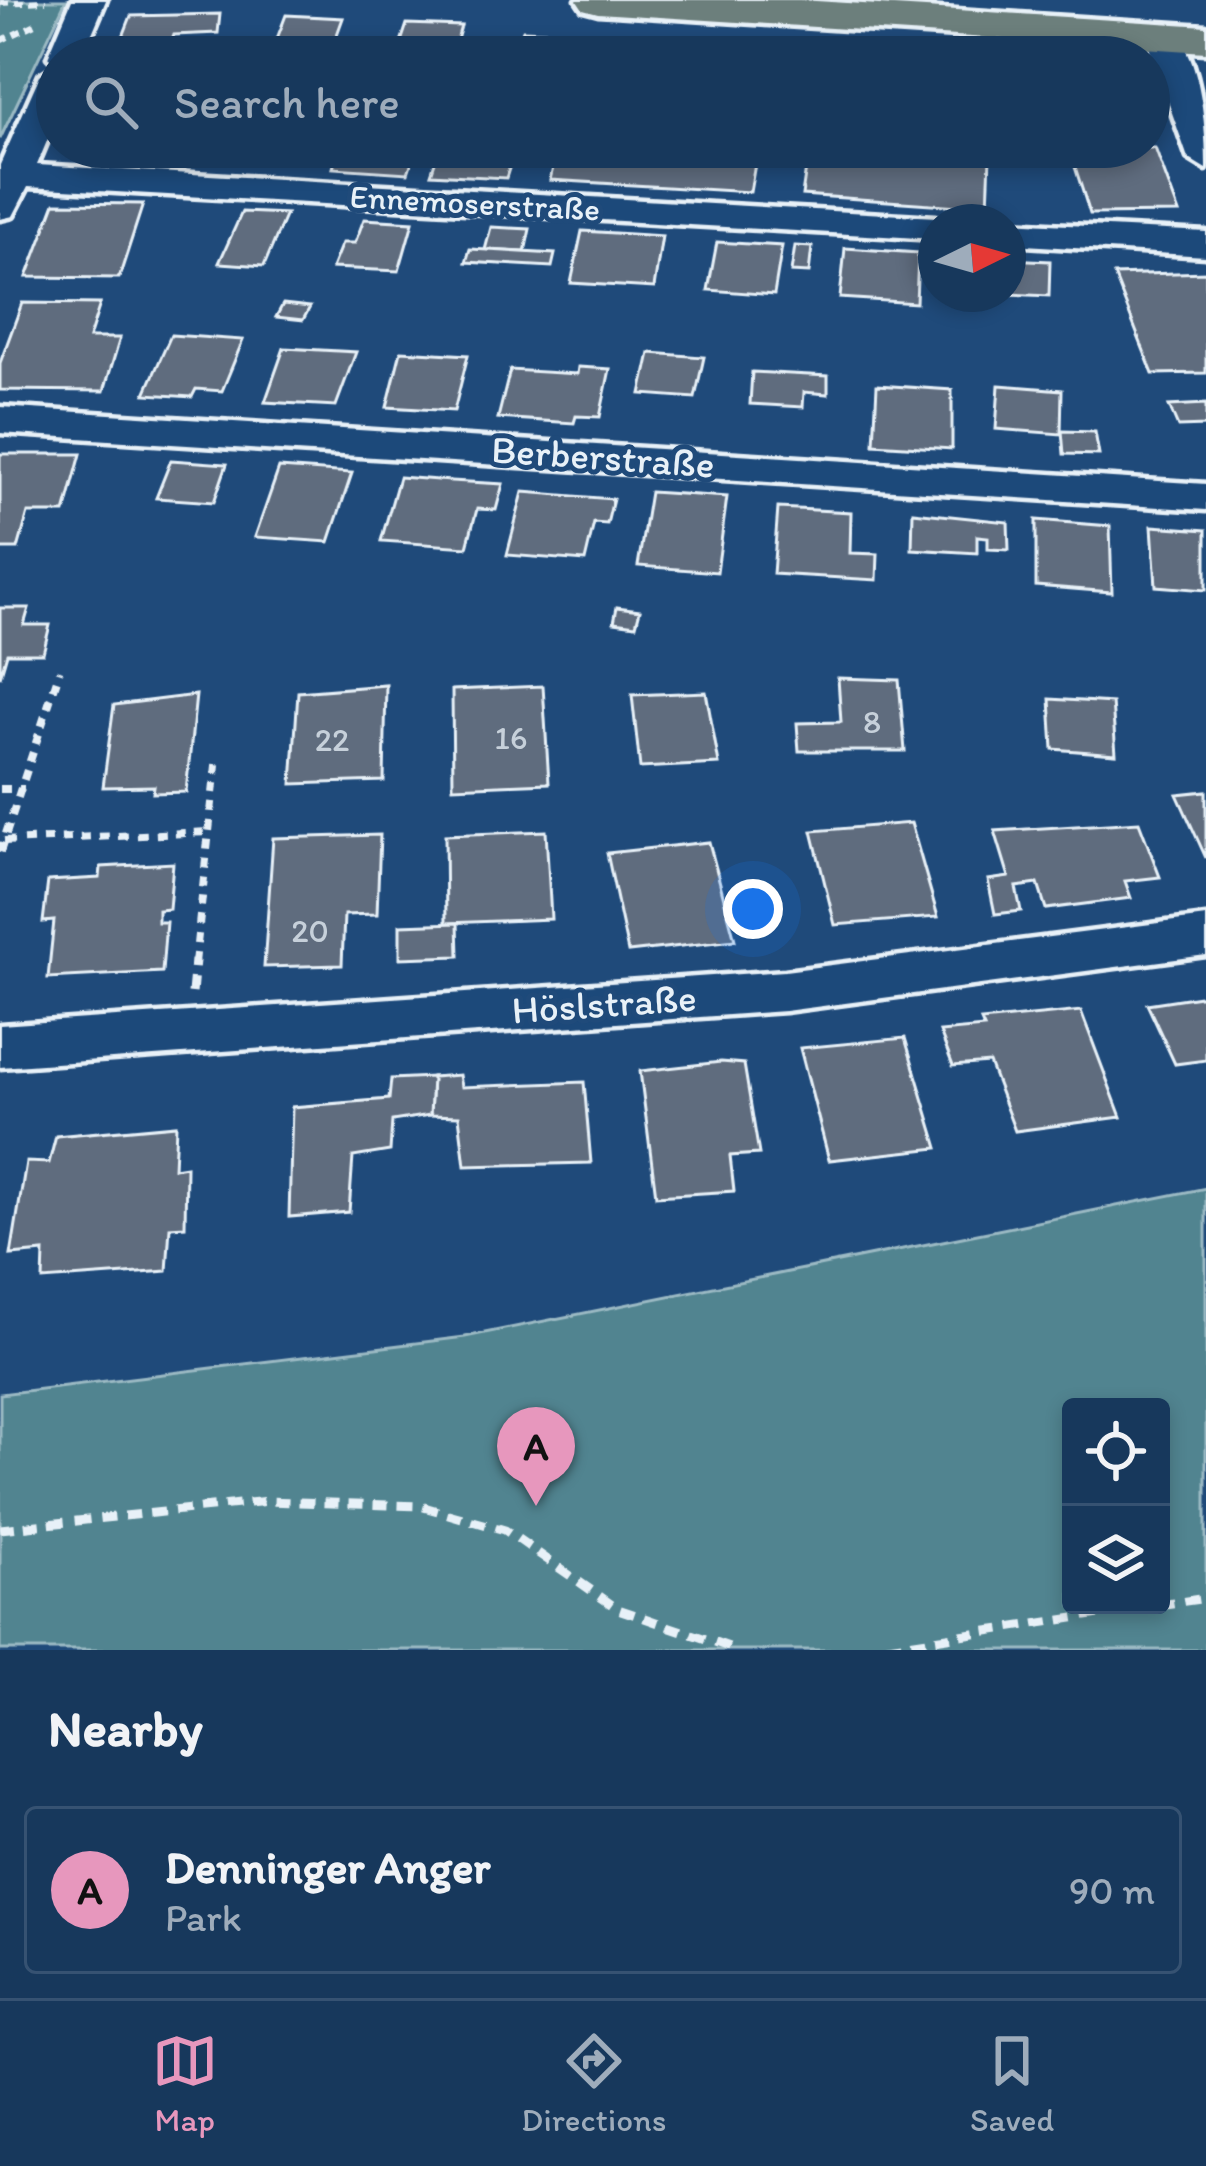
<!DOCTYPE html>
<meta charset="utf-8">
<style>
:root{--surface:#17385c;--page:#244365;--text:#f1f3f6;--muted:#9eacbb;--line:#365272;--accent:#e797bd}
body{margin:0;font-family:Itim,sans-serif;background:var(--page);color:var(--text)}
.controls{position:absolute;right:36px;bottom:36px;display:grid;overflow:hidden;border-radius:12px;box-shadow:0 6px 18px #0003}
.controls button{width:108px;height:108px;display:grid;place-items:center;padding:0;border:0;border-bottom:3px solid var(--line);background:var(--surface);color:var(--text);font:60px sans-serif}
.compass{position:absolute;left:918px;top:204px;width:108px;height:108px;border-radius:50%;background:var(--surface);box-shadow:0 6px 18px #0003;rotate:85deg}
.you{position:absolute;left:753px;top:909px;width:42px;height:42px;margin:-30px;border:9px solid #fff;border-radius:50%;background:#1a73e8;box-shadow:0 0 0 18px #1a73e833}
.badge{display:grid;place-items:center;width:78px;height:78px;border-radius:50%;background:var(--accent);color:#111;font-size:39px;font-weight:700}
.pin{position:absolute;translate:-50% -99px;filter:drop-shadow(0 3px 6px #0008)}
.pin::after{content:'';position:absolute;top:63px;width:42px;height:36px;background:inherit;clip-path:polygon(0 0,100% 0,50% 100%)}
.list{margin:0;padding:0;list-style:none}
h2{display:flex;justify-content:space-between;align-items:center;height:156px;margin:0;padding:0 48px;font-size:51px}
h2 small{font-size:39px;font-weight:400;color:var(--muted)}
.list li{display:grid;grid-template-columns:78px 1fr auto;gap:36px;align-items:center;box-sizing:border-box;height:168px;margin:0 24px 24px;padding:0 24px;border:3px solid var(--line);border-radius:12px}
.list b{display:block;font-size:45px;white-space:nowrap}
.list p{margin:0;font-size:39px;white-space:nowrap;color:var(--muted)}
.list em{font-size:39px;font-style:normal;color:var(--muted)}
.icon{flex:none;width:66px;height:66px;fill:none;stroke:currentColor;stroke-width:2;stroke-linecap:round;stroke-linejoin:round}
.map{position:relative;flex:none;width:1206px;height:1650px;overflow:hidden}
.search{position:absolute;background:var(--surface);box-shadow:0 6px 18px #0003;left:36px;right:36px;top:36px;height:132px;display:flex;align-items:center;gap:30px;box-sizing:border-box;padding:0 42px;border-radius:66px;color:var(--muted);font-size:45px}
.sheet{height:348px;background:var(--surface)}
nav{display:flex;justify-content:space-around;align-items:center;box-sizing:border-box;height:168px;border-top:3px solid var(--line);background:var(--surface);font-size:33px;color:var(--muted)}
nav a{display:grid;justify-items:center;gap:6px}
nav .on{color:var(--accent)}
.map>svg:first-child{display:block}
.green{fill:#518490;stroke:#9cbac4;stroke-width:3;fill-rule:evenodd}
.building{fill:#5f6c7e;stroke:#e8f1f8;stroke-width:3}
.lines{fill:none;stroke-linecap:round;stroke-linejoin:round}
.minor-casing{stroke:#e8f1f8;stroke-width:9}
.major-casing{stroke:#e8f1f8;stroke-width:9}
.path-far2{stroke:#e8f1f8;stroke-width:6;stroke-dasharray:9 6;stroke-linecap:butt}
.path-far1{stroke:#e8f1f8;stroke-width:8;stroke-dasharray:10 9;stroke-linecap:butt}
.path{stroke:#e8f1f8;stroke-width:9;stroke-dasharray:15 10;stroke-linecap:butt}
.minor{fill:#1f4a7a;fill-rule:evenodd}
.major{fill:#6c7f7c;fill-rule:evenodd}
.labels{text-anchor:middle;stroke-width:10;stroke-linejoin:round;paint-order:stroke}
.far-street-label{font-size:33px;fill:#e8f1f8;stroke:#1f4a7a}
.number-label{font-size:33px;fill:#c6d0da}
.street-label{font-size:39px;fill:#e8f1f8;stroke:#1f4a7a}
</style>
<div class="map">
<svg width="1206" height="1650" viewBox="0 0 1206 1650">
<rect width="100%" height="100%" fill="#1f4a7a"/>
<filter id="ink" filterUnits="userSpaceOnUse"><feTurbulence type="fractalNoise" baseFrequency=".00833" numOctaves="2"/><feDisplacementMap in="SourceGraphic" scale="24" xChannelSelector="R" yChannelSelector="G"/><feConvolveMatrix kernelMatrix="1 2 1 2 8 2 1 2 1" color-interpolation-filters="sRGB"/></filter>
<g filter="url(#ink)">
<g class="green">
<polygon points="0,0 66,0 0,139"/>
<path d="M1206,1188v462h-1206v-256l465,-57zM1071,1407h90v198h-90z"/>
</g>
<g class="building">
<polygon points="220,14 218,33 174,35 166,57 115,57 131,16"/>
<polygon points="286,15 343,18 329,57 270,57"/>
<polygon points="407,24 461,26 452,57 396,57"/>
<polygon points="523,30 566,32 558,57 498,57 501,49 515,49"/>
<polygon points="621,34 676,38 672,57 616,57"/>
<polygon points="728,41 774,44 772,57 724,57"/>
<polygon points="829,47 855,49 987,57 828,57"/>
<polygon points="82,147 134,147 131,156 79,156"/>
<polygon points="196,147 278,147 271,162 193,160"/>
<polygon points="339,147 417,147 408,173 333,168"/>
<polygon points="440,147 516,147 506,178 431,174"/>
<polygon points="558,147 758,147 750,192 550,180"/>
<polygon points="809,147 990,156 988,208 802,195"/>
<polygon points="1069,148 1155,148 1179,213 1090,214"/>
<polygon points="55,203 143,204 119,278 27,277"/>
<polygon points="242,212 286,214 264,266 219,263"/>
<polygon points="364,219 413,222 399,271 332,268 342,243 355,243"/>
<polygon points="491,227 530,229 525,252 485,250"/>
<polygon points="582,231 662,236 654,288 571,283"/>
<polygon points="717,242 782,246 774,295 708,290"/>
<polygon points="795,246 812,247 809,273 791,272"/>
<polygon points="845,248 918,253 916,303 840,298"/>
<polygon points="470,249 555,254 552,267 466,262"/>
<polygon points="1008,259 1050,261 1049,296 1008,294"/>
<polygon points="1206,272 1206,373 1153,374 1114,275"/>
<polygon points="22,303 100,304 89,338 120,338 104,391 0,390 0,363"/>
<polygon points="283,304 310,307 303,320 276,317"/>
<polygon points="171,335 243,340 222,391 196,389 192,397 145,394"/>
<polygon points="284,348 356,352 336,406 265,402"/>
<polygon points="401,351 468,355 454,411 387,407"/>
<polygon points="650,353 704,357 695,398 641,394"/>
<polygon points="578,367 610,369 600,417 576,416 574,423 498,418 510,370 577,374"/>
<polygon points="752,372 828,376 828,394 804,392 803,407 750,404"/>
<polygon points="877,385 952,390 952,449 874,444"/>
<polygon points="999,385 1062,390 1061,434 996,429"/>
<polygon points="1206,404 1206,426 1178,427 1169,406"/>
<polygon points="1062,431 1095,432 1099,455 1064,454"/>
<polygon points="0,454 81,454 65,513 28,513 18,549 0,549"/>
<polygon points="171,460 227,464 214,502 156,498"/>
<polygon points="279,468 352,473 329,542 255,537"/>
<polygon points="399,477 451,481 503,484 496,510 477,509 467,547 381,541"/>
<polygon points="523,492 613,499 607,524 594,523 585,561 507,555"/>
<polygon points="650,492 727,497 717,572 638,566"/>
<polygon points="778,508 851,512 850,553 878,554 877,580 773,574"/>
<polygon points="913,512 1008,522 1009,550 988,549 988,537 977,536 977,553 912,549"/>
<polygon points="1036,520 1110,526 1112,592 1036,586"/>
<polygon points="1152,526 1206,530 1206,590 1156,586"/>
<polygon points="617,607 640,610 636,625 614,622"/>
<polygon points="0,608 29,608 24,625 50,625 43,653 7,653 0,677"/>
<polygon points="838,678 899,680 905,751 799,751 797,723 841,722"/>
<polygon points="386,685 384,781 292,784 298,692"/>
<polygon points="543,686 549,783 453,787 452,690"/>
<polygon points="706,692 719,764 640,768 632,695"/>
<polygon points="196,695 186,792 153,793 154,786 103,787 114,705"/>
<polygon points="1050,699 1112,703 1116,754 1053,749"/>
<polygon points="1206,791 1206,858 1177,794"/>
<polygon points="1139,822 1160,877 1125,881 1131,898 1046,909 1038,884 1016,887 1021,911 995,914 988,880 1009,877 995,831"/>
<polygon points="911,823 938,917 835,925 812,831"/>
<polygon points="546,831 551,919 446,923 445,835"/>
<polygon points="380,835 377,914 344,915 342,965 264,967 273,838"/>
<polygon points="709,842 735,940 628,952 607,853"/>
<polygon points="173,863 169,909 158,910 158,922 166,922 162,972 48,978 54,921 43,922 48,881 100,878 101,867"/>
<polygon points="458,923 459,956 400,958 400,925"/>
<polygon points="1206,995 1206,1060 1175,1064 1147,1004"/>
<polygon points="1081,1011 1121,1117 1015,1131 989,1063 953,1066 940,1032 984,1028 981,1021"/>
<polygon points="905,1038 938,1148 829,1160 800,1048"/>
<polygon points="721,1062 744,1064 759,1154 730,1156 734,1191 656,1196 640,1071"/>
<polygon points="459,1075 461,1087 584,1082 591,1163 465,1166 459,1116 430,1115 432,1077"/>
<polygon points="432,1077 430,1115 392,1121 390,1151 353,1157 349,1212 289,1217 292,1107 389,1099 391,1079"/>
<polygon points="176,1125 174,1168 186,1166 185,1226 170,1227 167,1271 43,1280 44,1252 11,1255 26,1162 49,1163 56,1136"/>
</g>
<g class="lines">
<defs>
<g id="minor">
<polygon points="72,0 106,0 82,57 57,57 57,117 37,165 936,217 951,222 936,222 936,239 28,187 13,216 0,219 0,165 40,75 56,65 48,57"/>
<path d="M1162,26c40,10 44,109 44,143l-18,-11 -43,-122z"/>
<polygon points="1006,222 1008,222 1206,232 1206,256 1008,244"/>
<polygon points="0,407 1206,484 1206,510 0,433"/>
<polygon points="1206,917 1206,955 785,1011 0,1067 0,1025 785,971"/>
</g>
<polygon id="major" points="577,0 800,0 1206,26 1206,52 598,13 583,9"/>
</defs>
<use href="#minor" class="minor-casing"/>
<use href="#major" class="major-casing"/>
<g class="path-far2">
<polyline points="0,3 46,1"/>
<polyline points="0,41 38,23"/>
</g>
<g class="path-far1">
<polyline points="0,789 24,789"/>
<polyline points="4,841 208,832"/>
<polyline points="0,852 60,670"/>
<polyline points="195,963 217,756"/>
</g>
<g class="path">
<polyline points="192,993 195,960"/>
<polyline points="0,1529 268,1501 420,1506 505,1530 618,1609 738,1650"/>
<polyline points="862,1650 1206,1598"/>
</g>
<use href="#minor" class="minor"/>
<use href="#major" class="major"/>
</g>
</g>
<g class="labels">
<g class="far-street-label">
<text transform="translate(475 202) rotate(3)" y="12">Ennemoserstraße</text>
</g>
<g class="number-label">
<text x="872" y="733">8</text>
<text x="511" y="749">16</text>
<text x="332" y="751">22</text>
<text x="310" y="942">20</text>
</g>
<g class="street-label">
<text transform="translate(603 456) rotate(4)" y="14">Berberstraße</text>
<text transform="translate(604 1003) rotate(-4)" y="14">Höslstraße</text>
</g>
</g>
</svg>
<div class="controls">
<button><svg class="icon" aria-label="locate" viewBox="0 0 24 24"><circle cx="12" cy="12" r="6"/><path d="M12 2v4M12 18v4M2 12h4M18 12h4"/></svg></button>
<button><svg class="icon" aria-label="layers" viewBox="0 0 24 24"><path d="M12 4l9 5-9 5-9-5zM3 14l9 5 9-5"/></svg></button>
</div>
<svg class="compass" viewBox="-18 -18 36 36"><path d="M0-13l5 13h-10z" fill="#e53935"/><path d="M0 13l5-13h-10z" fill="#9eacbb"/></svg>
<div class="you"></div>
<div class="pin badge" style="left:536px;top:1506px">A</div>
<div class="search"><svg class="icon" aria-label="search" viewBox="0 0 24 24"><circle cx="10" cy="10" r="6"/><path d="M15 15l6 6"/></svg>Search here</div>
</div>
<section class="sheet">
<h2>Nearby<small></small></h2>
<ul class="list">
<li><span class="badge">A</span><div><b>Denninger Anger</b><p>Park</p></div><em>90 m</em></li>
</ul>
</section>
<nav>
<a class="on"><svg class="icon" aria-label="map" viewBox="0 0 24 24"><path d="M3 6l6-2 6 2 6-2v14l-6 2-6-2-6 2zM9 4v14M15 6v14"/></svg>Map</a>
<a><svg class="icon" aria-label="directions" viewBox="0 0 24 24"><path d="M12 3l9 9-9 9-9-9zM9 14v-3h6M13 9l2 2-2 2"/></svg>Directions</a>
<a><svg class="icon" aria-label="saved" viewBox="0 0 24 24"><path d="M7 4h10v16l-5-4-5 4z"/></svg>Saved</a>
</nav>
